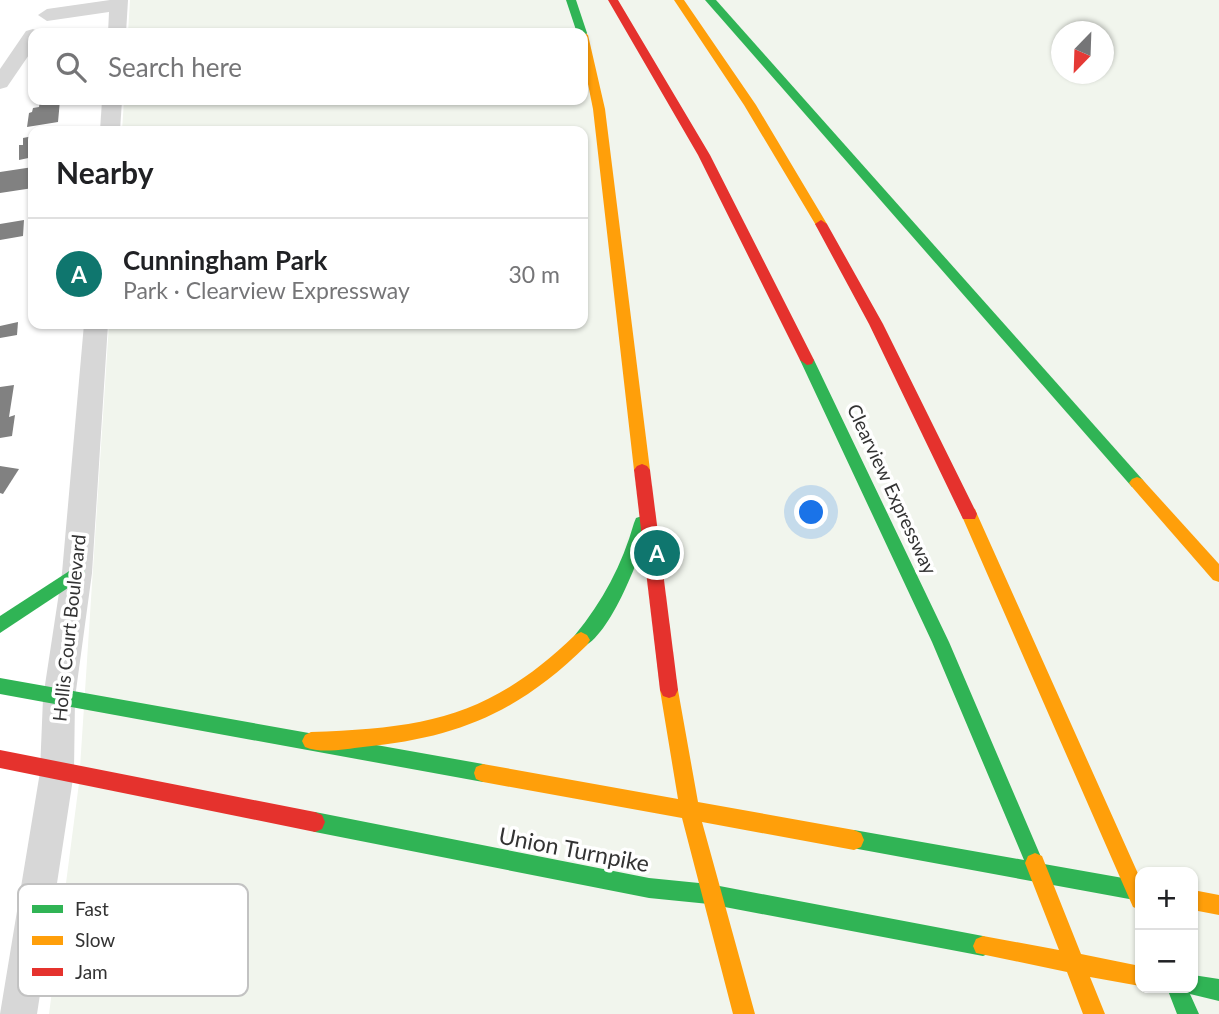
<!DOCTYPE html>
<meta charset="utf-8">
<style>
:root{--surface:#fff;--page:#f2f2f2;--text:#202124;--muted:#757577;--line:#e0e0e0;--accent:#0f766e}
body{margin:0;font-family:Lato,sans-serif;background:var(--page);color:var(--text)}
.controls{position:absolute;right:21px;bottom:21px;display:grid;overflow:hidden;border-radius:14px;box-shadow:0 2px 5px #0004}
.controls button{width:63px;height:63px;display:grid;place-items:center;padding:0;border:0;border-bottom:2px solid var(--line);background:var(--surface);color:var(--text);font:35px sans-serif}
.compass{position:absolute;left:1051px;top:21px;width:63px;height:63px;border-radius:50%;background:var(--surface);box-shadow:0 2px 5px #0004;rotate:203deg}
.you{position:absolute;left:812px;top:513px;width:24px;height:24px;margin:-18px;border:5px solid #fff;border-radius:50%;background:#1a73e8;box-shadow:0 0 0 10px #1a73e833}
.badge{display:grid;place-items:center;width:46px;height:46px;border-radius:50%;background:var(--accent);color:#fff;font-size:23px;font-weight:700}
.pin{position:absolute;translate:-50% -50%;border:4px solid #fff;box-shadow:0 2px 7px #0006}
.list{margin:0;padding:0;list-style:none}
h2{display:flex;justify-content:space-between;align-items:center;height:91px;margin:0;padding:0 28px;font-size:30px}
h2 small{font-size:23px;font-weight:400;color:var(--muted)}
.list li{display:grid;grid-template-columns:46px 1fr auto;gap:21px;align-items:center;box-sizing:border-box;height:112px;padding:0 28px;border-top:2px solid var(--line)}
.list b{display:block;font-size:26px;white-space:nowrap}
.list p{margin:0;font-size:23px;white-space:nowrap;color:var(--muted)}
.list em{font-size:23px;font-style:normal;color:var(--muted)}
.icon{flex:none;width:38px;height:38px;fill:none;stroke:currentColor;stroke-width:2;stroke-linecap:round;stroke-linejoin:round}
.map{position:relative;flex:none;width:1219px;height:1014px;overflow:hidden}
.search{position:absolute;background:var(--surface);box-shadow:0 2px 5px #0004;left:28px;top:28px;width:560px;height:77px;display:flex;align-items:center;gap:18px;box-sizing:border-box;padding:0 24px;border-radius:14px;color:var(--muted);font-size:26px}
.panel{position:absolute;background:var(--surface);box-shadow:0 2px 5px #0004;left:28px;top:126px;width:560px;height:203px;border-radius:14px}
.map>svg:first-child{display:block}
.green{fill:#f1f5ed;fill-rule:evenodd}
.building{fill:#818181}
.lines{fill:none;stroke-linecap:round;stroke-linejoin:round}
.street{fill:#d7d7d7;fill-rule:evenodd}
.fast{fill:#30b455;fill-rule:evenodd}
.slow{fill:#ff9f0a;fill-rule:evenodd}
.jam{fill:#e5322d;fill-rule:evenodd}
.labels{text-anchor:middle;stroke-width:7;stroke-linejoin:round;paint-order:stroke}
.street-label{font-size:19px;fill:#333;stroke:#fff}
.near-street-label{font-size:23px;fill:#333;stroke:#fff}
.key{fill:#fff;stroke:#c2c2c2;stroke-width:2}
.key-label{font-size:19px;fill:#333}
</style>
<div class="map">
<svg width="1219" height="1014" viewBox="0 0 1219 1014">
<rect width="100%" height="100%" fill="#fff"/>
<path class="green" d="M130,0h1089v1014h-1170l30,-231 30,-459h474v-193h-461l2,-31h459v-67h-455zM1062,32h42v42h-42zM1140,872h53v116h-53z"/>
<g class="building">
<polygon points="40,100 60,100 58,122 27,127 29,113 32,112 33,108 39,107"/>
<polygon points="33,136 33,157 19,160 19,145 23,145 23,138"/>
<polygon points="33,167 33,188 0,193 0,172"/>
<polygon points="24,220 23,236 0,240 0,224"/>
<polygon points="18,322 17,335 0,338 0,326"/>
<polygon points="14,385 9,417 15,415 12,436 0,438 0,387"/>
<polygon points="0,466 19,469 3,494 0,493"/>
</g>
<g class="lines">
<g class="street">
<polygon points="110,0 128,0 126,33 108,33 109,12 47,21 38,15 47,9"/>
<polygon points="33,29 41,33 33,33 33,49 7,87 0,89 0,69 26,31"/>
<polygon points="102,100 122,100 120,131 100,131"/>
<polygon points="84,324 108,324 92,573 75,698 74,772 37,1014 0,1014 40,772 43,698 62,573"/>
</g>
<g class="fast">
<polygon points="566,0 576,0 587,33 586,35 577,33"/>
<polygon points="705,0 716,0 1142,479 1145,483 1142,487 1132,487"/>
<polygon points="807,355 814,360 949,642 1044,864 1140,881 1140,901 847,847 844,840 847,833 854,830 1024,860 932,642 800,360"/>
<path d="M642,516l6,2 2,5c-8,29 -39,114 -69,125l-6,-3 -3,-5 3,-5c28,-34 47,-70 59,-112l2,-5z"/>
<polygon points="77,566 83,568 85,573 83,578 0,633 0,616"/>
<polygon points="0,678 483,764 490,767 492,773 490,779 483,782 0,694"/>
<polygon points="315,812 649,878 709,884 983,936 990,939 993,946 990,953 983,956 709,904 649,898 315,832 308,829 305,822 308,815"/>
<polygon points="1193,975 1219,979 1219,1001 1190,994 1199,1014 1177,1014 1167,988 1193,988"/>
</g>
<g class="slow">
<polygon points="674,0 684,0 756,105 827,224 825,227 817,227 744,105"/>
<polygon points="583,32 588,35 605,109 650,470 647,474 637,474 634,470 593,109 583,59 583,33 579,33"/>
<polygon points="1137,477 1142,479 1219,564 1219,582 1213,580 1132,487 1129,483 1132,479"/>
<polygon points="969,507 975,509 977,514 1140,878 1140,910 1133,907 961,514 963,509"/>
<path d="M581,632l6,3 3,5 -3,5c-68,67 -129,93 -224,102 -17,2 -42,7 -58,0l-3,-6 3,-6 6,-3c115,-4 179,-15 264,-97z"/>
<polygon points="669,682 675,684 678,690 698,802 854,830 861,833 864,840 861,847 854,850 702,822 755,1014 733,1014 682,818 483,782 476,779 474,773 476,767 483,764 678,799 660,690 663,684"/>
<polygon points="1035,853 1042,856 1081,954 1140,966 1140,986 1090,977 1105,1014 1083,1014 1067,972 976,953 973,946 976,939 983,936 1059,950 1025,863 1028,856"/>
<polygon points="1193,890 1219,895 1219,915 1193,910"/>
</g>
<g class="jam">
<polygon points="608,0 618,0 710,155 814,360 812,364 807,365 800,360 698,155"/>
<polygon points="821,220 827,224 883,324 977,514 975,519 963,519 869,324 815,224"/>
<polygon points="642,464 647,466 650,470 678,690 675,696 669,698 663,696 660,690 634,470 637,466"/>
<polygon points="0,750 315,812 322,815 325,822 322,829 315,832 0,768"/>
</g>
</g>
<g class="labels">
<g class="street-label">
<text transform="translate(892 489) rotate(65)" y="7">Clearview Expressway</text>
<text transform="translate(69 628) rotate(-84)" y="7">Hollis Court Boulevard</text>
</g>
<g class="near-street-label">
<text transform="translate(574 850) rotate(11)" y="8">Union Turnpike</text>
</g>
</g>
<rect x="18" y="884" width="230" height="112" rx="10" class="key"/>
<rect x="32" y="905" width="31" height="8" fill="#30b455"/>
<rect x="32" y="936" width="31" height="9" fill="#ff9f0a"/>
<rect x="32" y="968" width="31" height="8" fill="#e5322d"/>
<g class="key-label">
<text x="75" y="916">Fast</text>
<text x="75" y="947">Slow</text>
<text x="75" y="979">Jam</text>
</g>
</svg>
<div class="controls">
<button>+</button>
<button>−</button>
</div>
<svg class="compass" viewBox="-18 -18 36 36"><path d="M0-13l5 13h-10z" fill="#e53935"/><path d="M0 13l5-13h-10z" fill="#757577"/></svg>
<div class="you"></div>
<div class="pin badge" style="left:657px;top:553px">A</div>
<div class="search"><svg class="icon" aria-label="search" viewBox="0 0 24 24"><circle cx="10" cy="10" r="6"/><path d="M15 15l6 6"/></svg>Search here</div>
<section class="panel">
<h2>Nearby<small></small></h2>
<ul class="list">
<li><span class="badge">A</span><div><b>Cunningham Park</b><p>Park · Clearview Expressway</p></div><em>30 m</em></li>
</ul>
</section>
</div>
